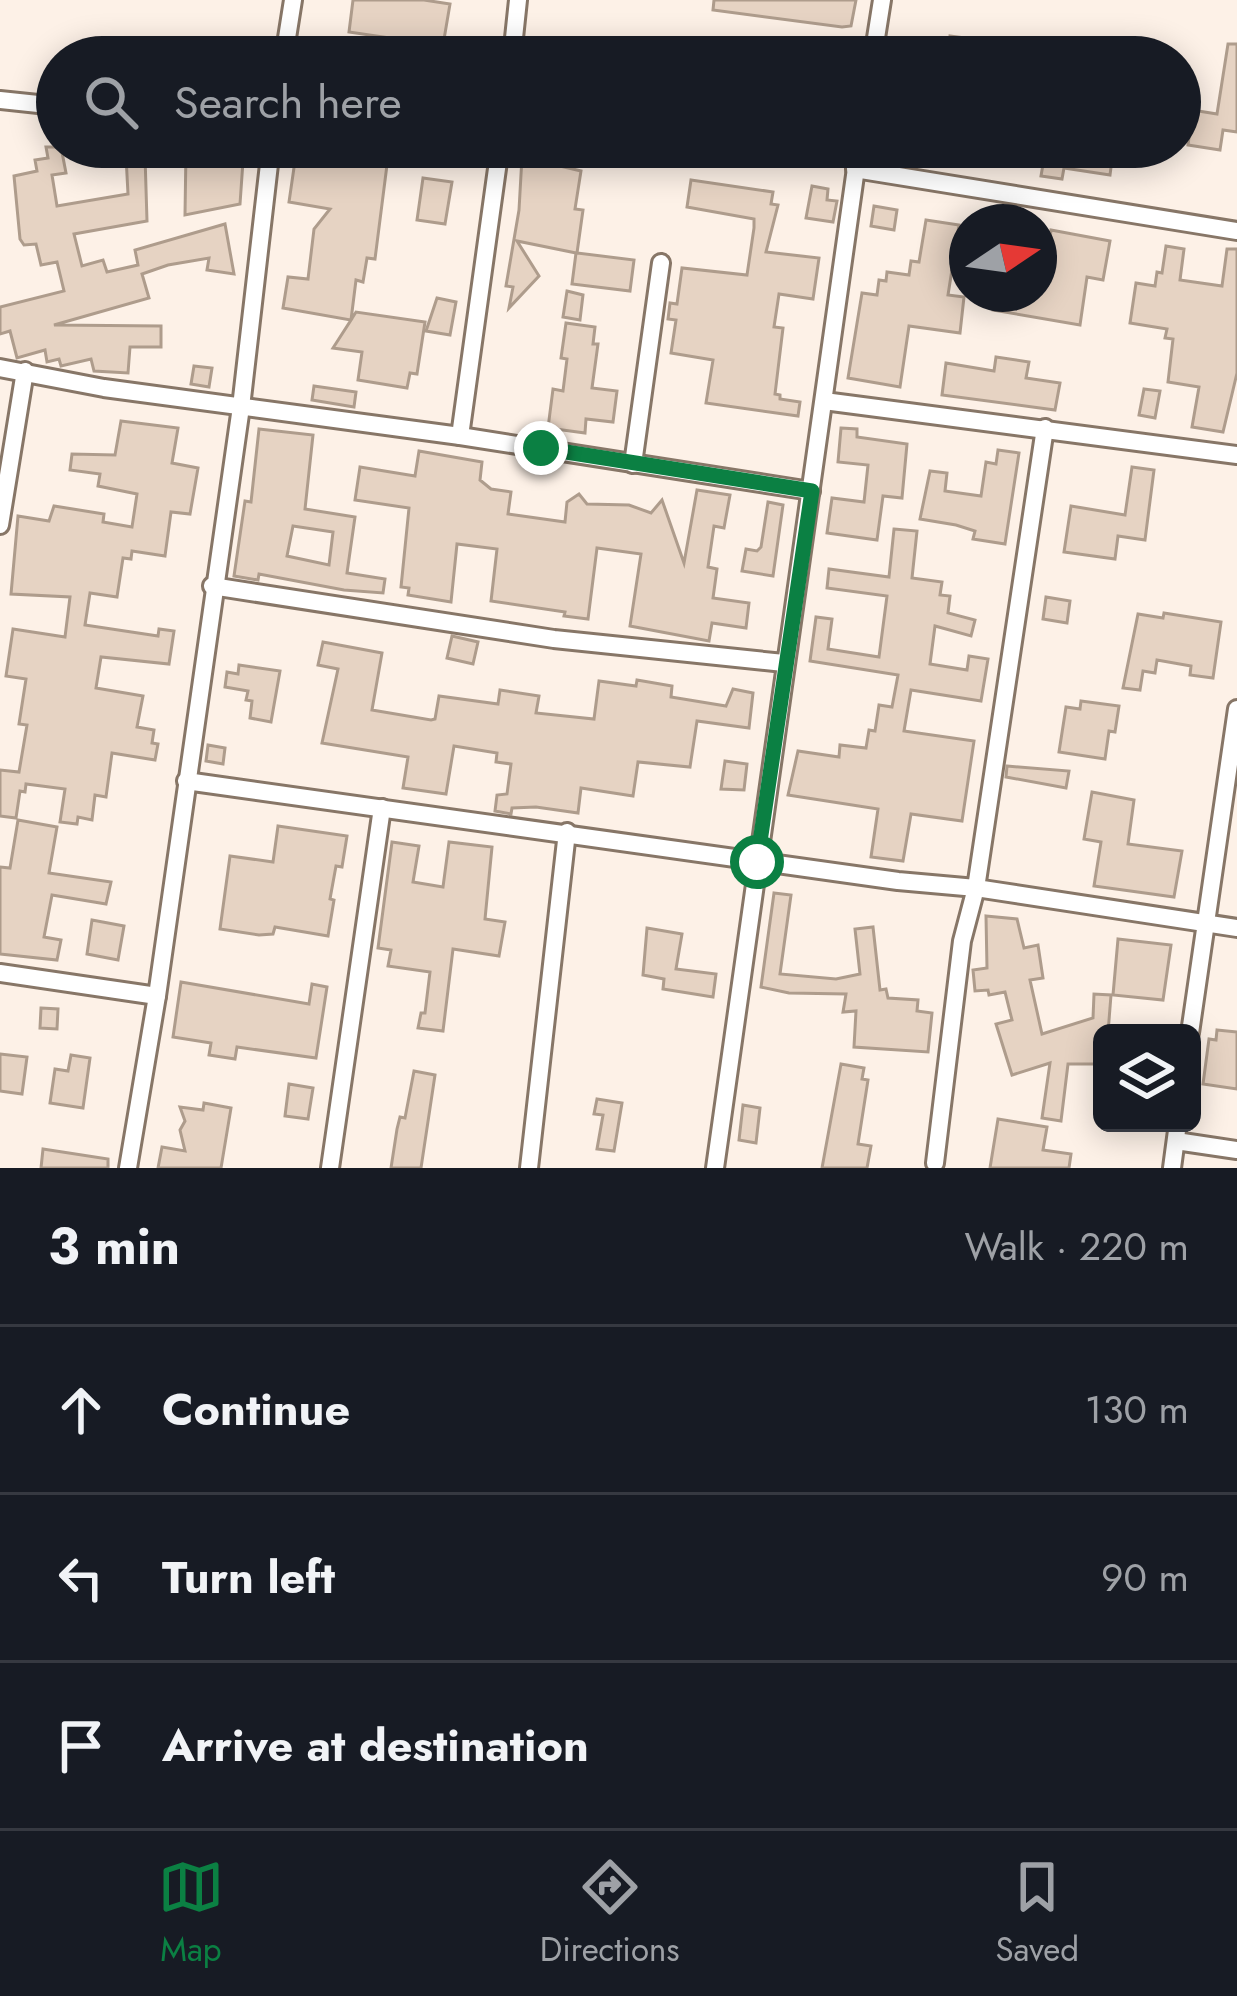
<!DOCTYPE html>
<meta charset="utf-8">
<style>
:root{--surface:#171b24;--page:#20242c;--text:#f1f3f6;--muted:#9ea1a6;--line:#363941;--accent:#0b8043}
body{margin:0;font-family:Jost,sans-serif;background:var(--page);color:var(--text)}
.controls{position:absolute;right:36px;bottom:36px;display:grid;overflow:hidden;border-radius:18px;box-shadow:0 6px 30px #0003}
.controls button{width:108px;height:108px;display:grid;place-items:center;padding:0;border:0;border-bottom:3px solid var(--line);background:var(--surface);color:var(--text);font:60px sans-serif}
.compass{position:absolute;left:949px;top:204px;width:108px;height:108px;border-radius:50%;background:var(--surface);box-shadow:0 6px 30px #0003;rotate:77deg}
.stop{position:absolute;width:36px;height:36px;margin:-27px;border:9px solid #0b8043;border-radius:50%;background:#fff}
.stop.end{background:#0b8043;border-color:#fff;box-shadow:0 3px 12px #0008}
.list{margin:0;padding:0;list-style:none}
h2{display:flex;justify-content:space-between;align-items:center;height:156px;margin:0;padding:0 48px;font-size:51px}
h2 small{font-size:39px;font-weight:400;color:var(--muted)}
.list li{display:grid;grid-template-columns:78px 1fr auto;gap:36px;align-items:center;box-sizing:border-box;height:168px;padding:0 48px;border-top:3px solid var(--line)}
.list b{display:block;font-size:45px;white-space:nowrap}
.list em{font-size:39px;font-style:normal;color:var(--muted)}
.icon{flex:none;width:66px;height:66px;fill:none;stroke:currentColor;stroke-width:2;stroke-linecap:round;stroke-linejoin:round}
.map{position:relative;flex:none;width:1237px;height:1168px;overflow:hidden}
.search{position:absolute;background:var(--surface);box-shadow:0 6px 30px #0003;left:36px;right:36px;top:36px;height:132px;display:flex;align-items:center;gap:30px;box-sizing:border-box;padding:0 42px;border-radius:66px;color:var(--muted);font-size:45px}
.sheet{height:660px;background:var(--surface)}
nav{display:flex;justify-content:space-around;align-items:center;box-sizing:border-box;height:168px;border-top:3px solid var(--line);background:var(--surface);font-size:33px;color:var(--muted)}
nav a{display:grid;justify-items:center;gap:6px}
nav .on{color:var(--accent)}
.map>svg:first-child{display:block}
.building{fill:#e6d3c3;stroke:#ae9c8c;stroke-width:3;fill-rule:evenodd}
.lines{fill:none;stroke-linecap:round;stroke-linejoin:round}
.minor-casing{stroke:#877667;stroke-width:22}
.minor{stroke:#fff;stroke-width:16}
.route{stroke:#0b8043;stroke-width:15}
</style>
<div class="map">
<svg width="1237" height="1168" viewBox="0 0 1237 1168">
<rect width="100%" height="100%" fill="#fdf1e7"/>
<g class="building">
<polygon points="353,0 424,0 450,4 441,57 387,57 390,38 349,32"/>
<polygon points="714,0 856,0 851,26 842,27 713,10"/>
<polygon points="950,36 1003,43 1002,57 948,57"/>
<polygon points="1228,44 1237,44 1237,132 1223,130 1220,150 1188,145 1189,137 1180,136 1180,108 1217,114"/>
<polygon points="46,147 61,147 66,173 52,175 57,206 128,194 126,156 145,156 147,221 74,234 82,266 103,260 107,272 138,265 135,250 225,224 234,274 207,270 209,258 168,265 142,274 149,298 54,325 161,326 161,347 130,347 128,373 94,371 91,359 61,366 59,359 47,362 45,350 17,358 10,331 0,334 0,307 64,291 57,262 41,265 36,244 24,245 20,239 14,176 37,171 35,160 48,158"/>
<polygon points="225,147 244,147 240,204 185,215 186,150 224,151"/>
<polygon points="297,147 369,156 370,147 440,147 438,164 388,157 375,259 367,258 363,282 356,280 351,320 356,312 425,322 417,374 410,373 407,388 358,380 362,352 333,348 351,320 283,308 288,277 308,279 314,229 330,209 289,202"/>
<polygon points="1046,147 1113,152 1110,175 1064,168 1062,179 1041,176"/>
<polygon points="522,157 581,171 575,209 583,210 577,253 634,260 630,291 572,284 576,253 517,241 539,276 509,308 513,287 506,286 519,210"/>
<polygon points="423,178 452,182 445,224 417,220"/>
<polygon points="691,180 773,192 771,204 778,205 766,252 819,258 813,299 779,294 774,327 783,328 775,394 780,395 780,399 800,402 798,416 706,403 713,360 671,353 676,320 668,319 670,303 677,304 682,268 747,275 754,228 754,219 687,207"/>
<polygon points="812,186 828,189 827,200 837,201 833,222 806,218"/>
<polygon points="874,206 897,210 894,230 871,226"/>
<polygon points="926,220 959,225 948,295 964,297 960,333 909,326 900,387 848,378 862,293 877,295 879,280 886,281 887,272 909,275 911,261 919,262"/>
<polygon points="1051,230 1110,241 1103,280 1087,277 1080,325 993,310 995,294 1039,294 1039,261 1048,254"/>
<polygon points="1166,246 1184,249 1180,280 1222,286 1227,249 1237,249 1237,373 1223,432 1192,427 1199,387 1168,382 1173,339 1165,338 1167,329 1130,323 1136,283 1155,286 1157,272 1162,273"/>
<polygon points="567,291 583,295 580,320 563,317"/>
<polygon points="437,298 456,302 450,335 426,331"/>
<polygon points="566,323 595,327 593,344 598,344 592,388 617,391 613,422 586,419 585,433 548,428 553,389 563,391 567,359 561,358"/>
<polygon points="996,357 1029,362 1026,378 1060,383 1055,410 942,395 946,363 994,371"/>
<polygon points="194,366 212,368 209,387 191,384"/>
<polygon points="314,386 356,392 354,407 312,400"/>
<polygon points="1144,389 1160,391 1155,418 1139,415"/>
<polygon points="121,421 178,428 172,463 198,468 190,514 171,512 165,556 132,551 131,559 123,558 117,597 90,593 85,625 158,636 159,629 174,631 169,664 101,657 96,688 143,696 137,727 154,730 152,743 158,744 155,760 112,753 106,797 95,795 92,820 78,817 77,824 60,822 65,789 26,784 25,792 20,791 16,818 0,816 0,770 19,772 27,725 19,724 26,679 6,676 13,629 65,637 70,597 11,594 18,516 49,521 54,506 104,514 103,522 132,527 137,494 98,486 100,474 70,470 72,454 115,455"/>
<polygon points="841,428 857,429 857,437 907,444 902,498 883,496 877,540 827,533 832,498 864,502 868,465 838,462"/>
<path d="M259,429l54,6 -8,74 50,8 -8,56 38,6 -2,14 -39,-3 -85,-16 -1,6 -24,-4 11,-75 6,1zM293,526l40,6 -4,33 -42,-9z"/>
<polygon points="998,450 1019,453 1005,544 973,539 975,531 956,525 920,519 930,471 947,473 945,491 981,496 986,462 996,464"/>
<polygon points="419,451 482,462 480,480 491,489 511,492 508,514 565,522 567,502 579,494 587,504 629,505 651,513 662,500 684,563 697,490 730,495 724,528 714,526 708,567 717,569 713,598 749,603 746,628 712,623 709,641 630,626 641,554 597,548 588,619 564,616 565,612 491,601 497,549 457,544 451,602 408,595 409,588 401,587 409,508 355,500 360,467 415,476"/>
<polygon points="1132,467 1154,470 1145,540 1118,536 1115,559 1064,552 1071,506 1125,515"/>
<polygon points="768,502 783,505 773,576 742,571 746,549 757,551 761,547"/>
<polygon points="894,529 917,531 912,578 942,582 940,595 950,596 948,613 975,620 971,636 935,626 930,664 967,670 969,656 988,659 981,701 911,690 904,731 974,741 962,821 911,814 903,861 871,857 878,809 788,795 798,751 839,757 840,745 866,748 869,730 875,731 879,705 892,707 898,675 810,661 816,617 832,619 828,649 879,657 887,596 827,588 829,569 889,577"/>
<polygon points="1046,597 1070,601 1067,623 1043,619"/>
<polygon points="1164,613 1221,622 1213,678 1190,675 1191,666 1157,660 1155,673 1143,671 1140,690 1123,688 1138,614 1163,618"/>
<polygon points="452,636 478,642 473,664 447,658"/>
<polygon points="323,642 382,653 372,710 431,720 435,719 439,696 498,704 500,690 539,696 536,713 594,719 599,681 636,686 637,680 672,686 671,697 726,706 733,689 753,693 749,728 697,721 690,767 638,762 633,796 581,788 578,813 536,807 512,808 511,814 495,811 497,795 507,794 511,764 496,762 497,753 454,746 446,794 403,788 408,757 322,743 338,669 318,665"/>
<polygon points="239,665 280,671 271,722 250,718 252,701 246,700 248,691 225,687 227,672 238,674"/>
<polygon points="1081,701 1119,706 1115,732 1109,731 1105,759 1059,752 1066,707 1080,709"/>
<polygon points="208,745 225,748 223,764 206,761"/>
<polygon points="725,761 747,764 744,790 721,789"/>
<polygon points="1007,766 1069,771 1066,788 1006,777"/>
<polygon points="1092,792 1134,800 1128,844 1182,851 1174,897 1094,886 1101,842 1084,839"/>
<polygon points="18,820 57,827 49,873 111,882 106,904 52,895 44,937 61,940 57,960 0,954 0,867 10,868"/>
<polygon points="278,826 347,836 342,867 336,866 330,899 334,900 328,936 275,927 273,934 259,935 220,929 230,856 273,862"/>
<polygon points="392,842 419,846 413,882 443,887 449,842 492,847 485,919 505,922 499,956 453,949 443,1031 418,1028 421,1013 425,1013 430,972 388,966 391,950 378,948"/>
<polygon points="774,893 791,895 780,974 836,979 860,974 855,929 873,927 880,990 886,989 888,998 918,1000 917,1011 932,1013 928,1052 854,1047 856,1011 843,1012 846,994 789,993 761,987"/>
<polygon points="986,916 1017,919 1024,948 1038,945 1043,978 1030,980 1042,1034 1093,1018 1094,994 1111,995 1108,1033 1102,1033 1102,1064 1068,1064 1061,1121 1042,1118 1050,1063 1012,1075 996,1024 1012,1020 1005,992 989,995 988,990 975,991 973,970 987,968"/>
<polygon points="92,920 124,926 118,960 87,954"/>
<polygon points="647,928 682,934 676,969 716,974 713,997 663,989 664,979 643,975"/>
<polygon points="1118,939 1171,945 1163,1000 1113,995"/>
<polygon points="181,982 309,1004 312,984 327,987 316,1058 237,1047 235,1059 209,1055 211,1043 173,1037"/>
<polygon points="41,1008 58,1009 57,1029 40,1028"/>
<polygon points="1217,1030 1237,1032 1237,1089 1203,1084 1209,1039 1216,1040"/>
<polygon points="0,1054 27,1057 22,1094 0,1091"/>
<polygon points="71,1055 90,1058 83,1108 50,1103 55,1069 68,1071"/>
<polygon points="841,1064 864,1068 862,1079 868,1080 858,1144 871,1146 867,1168 822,1168"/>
<polygon points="414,1071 435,1075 421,1168 391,1168 397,1129 400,1117 405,1118"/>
<polygon points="289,1084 313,1088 308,1119 285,1116"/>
<polygon points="597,1099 622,1103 614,1151 597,1149 603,1115 594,1114"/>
<polygon points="204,1103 231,1108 221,1168 158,1168 162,1147 185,1151 180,1130 185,1121 180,1107 203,1110"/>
<polygon points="743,1105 760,1108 756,1143 739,1140"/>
<polygon points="998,1119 1047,1127 1043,1150 1071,1154 1069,1168 990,1168"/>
<polygon points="43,1149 108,1159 108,1168 41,1168"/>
</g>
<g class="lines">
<defs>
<g id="minor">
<polyline points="284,57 293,0"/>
<polyline points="512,57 518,0"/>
<polyline points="873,57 882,0"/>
<polyline points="0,100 57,106"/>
<polyline points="855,169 1237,231"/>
<polyline points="0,368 104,388 460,436 811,491"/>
<polyline points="824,401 1237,455"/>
<polyline points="460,436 500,147"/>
<polyline points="633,464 661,263"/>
<polyline points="0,525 25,371"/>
<polyline points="212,586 554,639 784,663"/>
<polyline points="186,781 898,881 976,888 1237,928"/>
<polyline points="0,973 157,996"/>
<polyline points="1190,1033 1237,709"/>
<polyline points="1176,1141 1237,1150"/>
<polyline points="935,1163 962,941 976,888 1045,428"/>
<polyline points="128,1168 157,996 241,407 271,147"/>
<polyline points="330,1168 382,808"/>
<polyline points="529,1168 567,832"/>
<polyline points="715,1168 859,147"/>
<polyline points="1172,1168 1178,1123"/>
</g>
</defs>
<use href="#minor" class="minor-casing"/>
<use href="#minor" class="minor"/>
</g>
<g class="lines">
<polyline class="route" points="541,448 812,491 757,862"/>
</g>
</svg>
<div class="controls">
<button><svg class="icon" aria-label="layers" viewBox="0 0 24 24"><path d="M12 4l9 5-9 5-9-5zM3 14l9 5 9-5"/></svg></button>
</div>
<svg class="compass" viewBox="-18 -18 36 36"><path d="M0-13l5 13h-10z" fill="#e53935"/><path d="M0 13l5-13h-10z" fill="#9ea1a6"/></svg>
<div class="stop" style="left:757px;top:862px"></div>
<div class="stop end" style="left:541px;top:448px"></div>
<div class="search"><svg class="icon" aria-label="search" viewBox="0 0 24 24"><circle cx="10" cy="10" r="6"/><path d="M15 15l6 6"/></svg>Search here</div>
</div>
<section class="sheet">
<h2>3 min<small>Walk · 220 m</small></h2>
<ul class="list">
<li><svg class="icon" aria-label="ahead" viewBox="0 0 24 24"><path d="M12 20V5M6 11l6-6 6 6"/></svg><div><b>Continue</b></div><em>130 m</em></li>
<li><svg class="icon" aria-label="left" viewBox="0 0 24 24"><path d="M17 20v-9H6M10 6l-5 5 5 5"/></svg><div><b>Turn left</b></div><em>90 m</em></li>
<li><svg class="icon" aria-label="arrive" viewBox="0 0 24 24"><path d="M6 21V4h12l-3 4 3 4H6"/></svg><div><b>Arrive at destination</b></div></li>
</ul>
</section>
<nav>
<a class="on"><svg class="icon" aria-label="map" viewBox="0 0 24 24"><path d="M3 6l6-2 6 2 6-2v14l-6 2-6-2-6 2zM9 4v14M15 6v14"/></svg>Map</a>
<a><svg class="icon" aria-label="directions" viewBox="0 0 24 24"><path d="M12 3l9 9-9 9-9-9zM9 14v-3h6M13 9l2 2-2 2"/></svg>Directions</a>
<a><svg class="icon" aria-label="saved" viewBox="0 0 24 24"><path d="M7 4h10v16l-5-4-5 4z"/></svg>Saved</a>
</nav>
